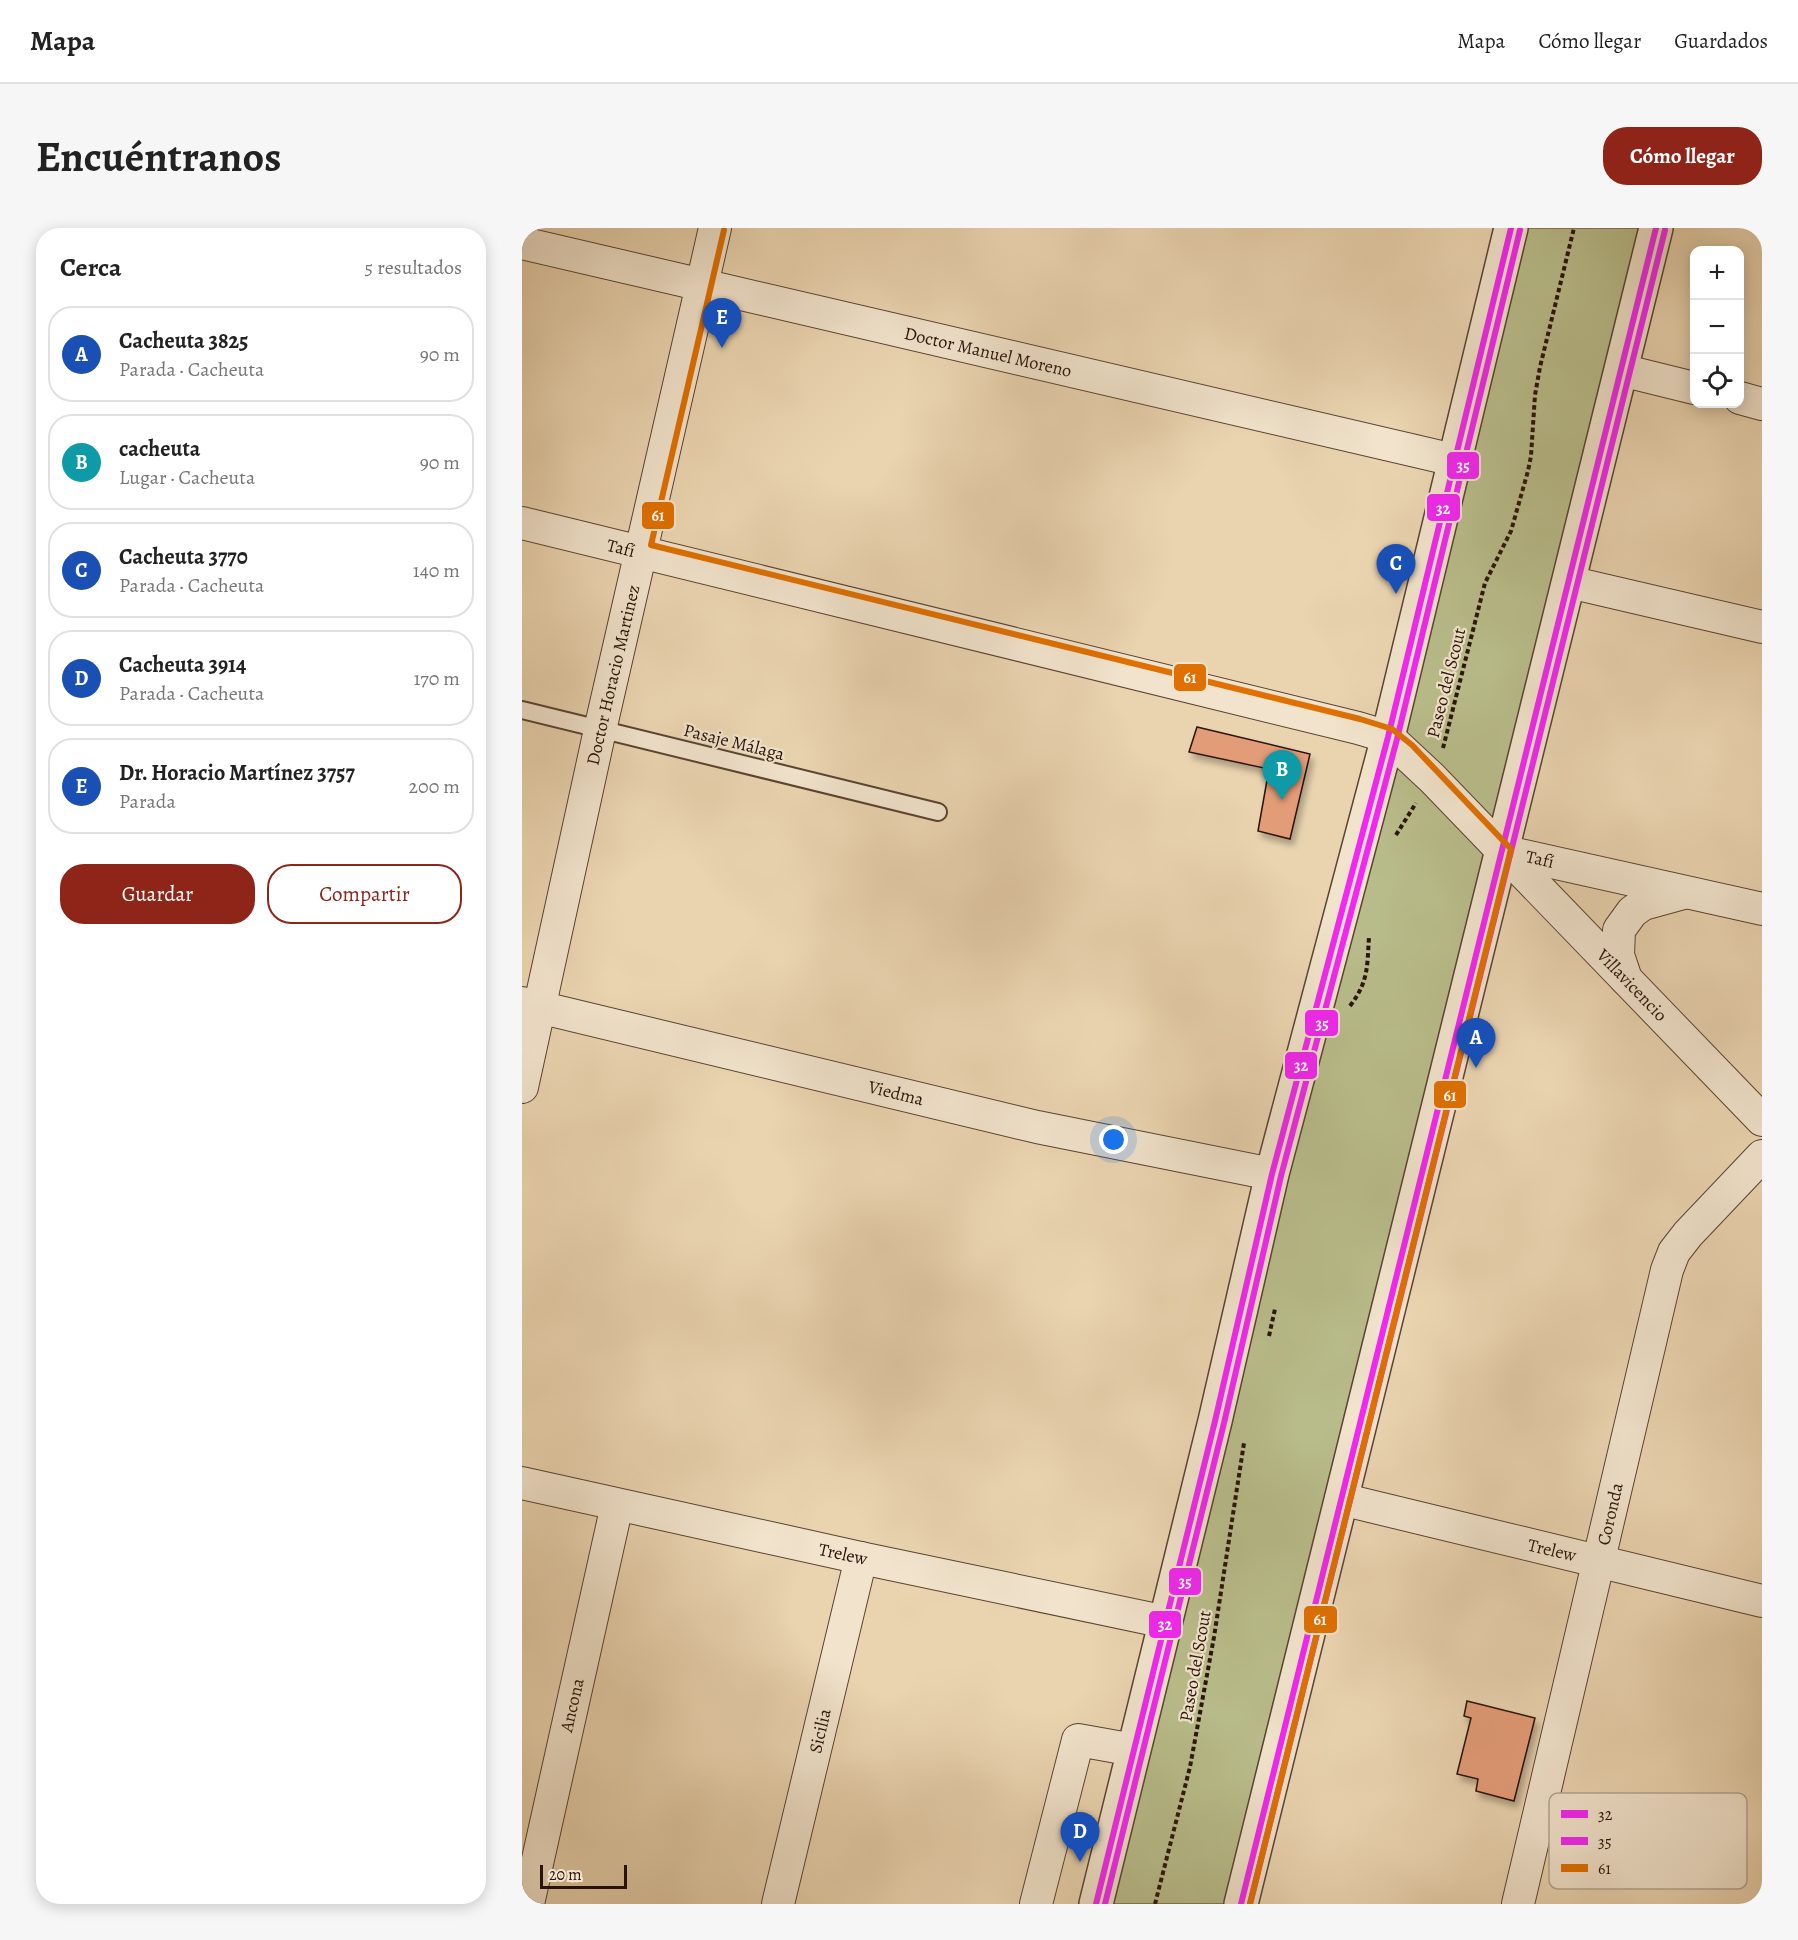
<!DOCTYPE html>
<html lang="es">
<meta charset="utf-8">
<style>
:root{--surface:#fff;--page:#f6f6f6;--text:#222;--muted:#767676;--line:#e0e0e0;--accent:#8f2418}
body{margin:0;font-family:Alegreya,serif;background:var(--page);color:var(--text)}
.controls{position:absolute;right:18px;top:18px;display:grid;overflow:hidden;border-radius:12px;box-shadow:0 3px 15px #0003}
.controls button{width:54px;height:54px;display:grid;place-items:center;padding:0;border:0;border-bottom:2px solid var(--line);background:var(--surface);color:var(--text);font:30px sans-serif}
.scale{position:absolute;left:18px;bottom:15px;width:87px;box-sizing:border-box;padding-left:6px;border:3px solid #2a1308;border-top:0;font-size:16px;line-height:21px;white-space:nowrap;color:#2a1308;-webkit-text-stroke:4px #f1e3cc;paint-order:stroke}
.you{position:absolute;left:592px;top:912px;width:21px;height:21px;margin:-15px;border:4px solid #fff;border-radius:50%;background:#1a73e8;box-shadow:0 0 0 9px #1a73e833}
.badge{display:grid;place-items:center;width:39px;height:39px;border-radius:50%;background:var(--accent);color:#fff;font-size:20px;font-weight:700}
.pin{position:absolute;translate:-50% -50px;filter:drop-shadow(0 2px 3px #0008)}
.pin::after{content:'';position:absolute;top:32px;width:21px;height:18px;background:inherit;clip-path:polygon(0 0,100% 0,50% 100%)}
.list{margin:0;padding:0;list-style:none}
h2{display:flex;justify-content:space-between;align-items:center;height:78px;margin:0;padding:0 24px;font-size:26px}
h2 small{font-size:20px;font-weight:400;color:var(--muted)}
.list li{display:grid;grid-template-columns:39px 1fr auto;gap:18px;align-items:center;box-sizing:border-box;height:96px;margin:0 12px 12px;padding:0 12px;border:2px solid var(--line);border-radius:24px}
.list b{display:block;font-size:22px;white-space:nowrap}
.list p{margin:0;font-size:20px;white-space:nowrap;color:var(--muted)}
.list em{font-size:20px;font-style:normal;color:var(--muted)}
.actions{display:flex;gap:12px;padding:18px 24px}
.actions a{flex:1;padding:14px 0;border:2px solid var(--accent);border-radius:24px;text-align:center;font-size:21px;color:var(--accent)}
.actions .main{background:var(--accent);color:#fff}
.icon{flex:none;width:33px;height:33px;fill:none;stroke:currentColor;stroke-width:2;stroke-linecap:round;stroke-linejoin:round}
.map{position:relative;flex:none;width:1240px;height:1676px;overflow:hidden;border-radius:24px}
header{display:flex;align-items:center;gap:36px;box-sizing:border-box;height:84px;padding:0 30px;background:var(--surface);border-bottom:2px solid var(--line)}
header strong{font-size:28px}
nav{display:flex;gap:33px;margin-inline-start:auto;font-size:21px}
.intro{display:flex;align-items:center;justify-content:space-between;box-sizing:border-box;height:144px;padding:0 36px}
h1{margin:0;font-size:42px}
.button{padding:15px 27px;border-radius:24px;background:var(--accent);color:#fff;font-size:21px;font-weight:700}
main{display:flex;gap:36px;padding:0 36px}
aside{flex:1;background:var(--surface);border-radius:24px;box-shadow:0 3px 15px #0003}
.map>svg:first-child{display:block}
.green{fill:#b8bc8a;stroke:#716849;stroke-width:1.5}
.building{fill:#e29c78;stroke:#2a1308;stroke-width:1.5;filter:url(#shadow)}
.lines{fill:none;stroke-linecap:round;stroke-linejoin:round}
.service-casing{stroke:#5a4332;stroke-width:20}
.minor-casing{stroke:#5a4332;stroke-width:34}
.tertiary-casing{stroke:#5a4332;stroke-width:36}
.path{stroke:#2a1308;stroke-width:4;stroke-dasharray:4.5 3;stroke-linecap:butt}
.service{stroke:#f1e3cc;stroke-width:16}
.minor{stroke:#f1e3cc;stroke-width:32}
.tertiary{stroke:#f1e3cc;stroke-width:33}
.bus-1-casing{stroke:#f1e3cc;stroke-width:10}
.bus-2-casing{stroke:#f1e3cc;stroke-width:10}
.bus-3-casing{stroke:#f1e3cc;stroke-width:10}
.bus-1{stroke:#f326f3;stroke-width:6}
.bus-2{stroke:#f326f3;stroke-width:6}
.bus-3{stroke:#df7001;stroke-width:6}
.labels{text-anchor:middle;stroke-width:4.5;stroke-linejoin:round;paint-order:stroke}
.street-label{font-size:18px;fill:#2a1308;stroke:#f1e3cc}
.key{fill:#f1e3cc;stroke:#b5a591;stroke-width:1.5}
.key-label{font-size:16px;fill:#2a1308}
.line-badge{stroke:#f1e3cc;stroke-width:2}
.badge-label{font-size:16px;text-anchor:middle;font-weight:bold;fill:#fff}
</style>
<header>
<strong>Mapa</strong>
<nav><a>Mapa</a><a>Cómo llegar</a><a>Guardados</a></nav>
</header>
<div class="intro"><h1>Encuéntranos</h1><a class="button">Cómo llegar</a></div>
<main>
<aside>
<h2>Cerca<small>5 resultados</small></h2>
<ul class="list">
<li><span class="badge" style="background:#1a4fb4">A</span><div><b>Cacheuta 3825</b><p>Parada · Cacheuta</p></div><em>90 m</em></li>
<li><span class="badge" style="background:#0f9aa8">B</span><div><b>cacheuta</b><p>Lugar · Cacheuta</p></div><em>90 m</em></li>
<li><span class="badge" style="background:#1a4fb4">C</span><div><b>Cacheuta 3770</b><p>Parada · Cacheuta</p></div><em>140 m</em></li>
<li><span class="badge" style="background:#1a4fb4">D</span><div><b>Cacheuta 3914</b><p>Parada · Cacheuta</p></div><em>170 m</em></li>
<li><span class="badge" style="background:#1a4fb4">E</span><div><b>Dr. Horacio Martínez 3757</b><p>Parada</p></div><em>200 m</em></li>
</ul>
<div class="actions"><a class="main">Guardar</a><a>Compartir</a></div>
</aside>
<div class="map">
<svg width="1240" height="1676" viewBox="0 0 1240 1676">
<defs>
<filter id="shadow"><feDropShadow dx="3.5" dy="6" stdDeviation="3" flood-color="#0004"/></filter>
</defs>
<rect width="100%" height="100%" fill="#ead4b0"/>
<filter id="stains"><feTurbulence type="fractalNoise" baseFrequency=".00333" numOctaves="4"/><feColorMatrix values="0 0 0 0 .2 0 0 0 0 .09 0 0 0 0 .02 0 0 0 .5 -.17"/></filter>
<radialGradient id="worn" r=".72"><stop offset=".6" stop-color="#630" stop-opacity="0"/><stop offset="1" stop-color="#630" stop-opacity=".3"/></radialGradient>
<polygon class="green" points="989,0 1134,0 719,1676 574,1676"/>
<g class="building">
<polygon points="675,499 788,526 768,611 736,603 747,541 667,524"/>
<polygon points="945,1473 1013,1490 992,1573 954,1563 956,1551 935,1546 949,1490 942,1488"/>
</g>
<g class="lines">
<defs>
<polyline id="service" points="0,482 416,584"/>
<g id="minor">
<polyline points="0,15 932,232"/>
<polyline points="1099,142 1172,160"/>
<polyline points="1218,170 1240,176"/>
<polyline points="0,295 836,500 866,509 910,550 1240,892"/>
<polyline points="1047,354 1240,399"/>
<polyline points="980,623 1240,681"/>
<polyline points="1104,751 1096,727 1097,702 1110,684 1121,676 1161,665"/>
<polyline points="0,775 515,899 750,946"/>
<polyline points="0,859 78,502 193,0"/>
<polyline points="0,1255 339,1330 644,1394"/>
<polyline points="819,1271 1240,1373"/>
<polyline points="6,1676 95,1277"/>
<polyline points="256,1676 339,1330"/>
<polyline points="514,1676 556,1512 612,1522"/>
<polyline points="996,1676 1145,1042 1152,1024 1166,1006 1240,928"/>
</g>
<g id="tertiary">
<polyline points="574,1676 693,1193 750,946 866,509 989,0"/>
<polyline points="719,1676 1134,0"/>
</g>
</defs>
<use href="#service" class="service-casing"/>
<use href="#minor" class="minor-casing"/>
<use href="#tertiary" class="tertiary-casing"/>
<g class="path">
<polyline points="921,520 963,355 989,303 1006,243 1009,228 1013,167 1018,139 1052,0"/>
<polyline points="874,607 894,575"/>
<path d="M828,778c19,-25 17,-40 19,-69"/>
<polyline points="747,1108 753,1081"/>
<polyline points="633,1676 668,1539 692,1409 722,1215"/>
</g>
<use href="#service" class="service"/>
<use href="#minor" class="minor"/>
<use href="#tertiary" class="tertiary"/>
<defs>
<g id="bus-1">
<polyline points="574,1676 693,1193 750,946 866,509 989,0"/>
<polyline points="719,1676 1134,0"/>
</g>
<g id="bus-2">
<polyline points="583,1676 702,1195 759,948 875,511 998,2"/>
<polyline points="728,1676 1143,2"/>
</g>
<polyline id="bus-3" points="202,2 129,317 838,491 870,501 890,517 989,621 728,1676"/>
</defs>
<use href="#bus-1" class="bus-1-casing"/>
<use href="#bus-2" class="bus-2-casing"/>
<use href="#bus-3" class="bus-3-casing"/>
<use href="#bus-1" class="bus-1"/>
<use href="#bus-2" class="bus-2"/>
<use href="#bus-3" class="bus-3"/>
</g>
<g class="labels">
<g class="street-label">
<text transform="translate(466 124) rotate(13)" y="6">Doctor Manuel Moreno</text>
<text transform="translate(99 320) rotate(14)" y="6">Tafí</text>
<text transform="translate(91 447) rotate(-77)" y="6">Doctor Horacio Martinez</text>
<text transform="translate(924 455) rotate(-76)" y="6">Paseo del Scout</text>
<text transform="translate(212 514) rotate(14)" y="6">Pasaje Málaga</text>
<text transform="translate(1018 631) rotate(13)" y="6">Tafí</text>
<text transform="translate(1110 757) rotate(46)" y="6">Villavicencio</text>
<text transform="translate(374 865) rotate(14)" y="6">Viedma</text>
<text transform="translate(1088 1286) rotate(-77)" y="6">Coronda</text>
<text transform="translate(1030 1322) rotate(13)" y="6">Trelew</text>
<text transform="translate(321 1326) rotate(12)" y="6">Trelew</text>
<text transform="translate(673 1438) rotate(-80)" y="6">Paseo del Scout</text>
<text transform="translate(50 1477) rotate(-77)" y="6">Ancona</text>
<text transform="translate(298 1503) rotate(-77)" y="6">Sicilia</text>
</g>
</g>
<rect x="1027" y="1565" width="198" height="96" rx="9" class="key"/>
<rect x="1039" y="1582" width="27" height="8" fill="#f326f3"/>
<rect x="1039" y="1609" width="27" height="8" fill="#f326f3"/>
<rect x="1039" y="1636" width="27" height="8" fill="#df7001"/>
<g class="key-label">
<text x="1076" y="1592">32</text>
<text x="1076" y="1619">35</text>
<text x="1076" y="1646">61</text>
</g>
<g class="line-badge">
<rect x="924" y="223" width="34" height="29" rx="6" fill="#f326f3"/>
<rect x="904" y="265" width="35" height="29" rx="6" fill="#f326f3"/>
<rect x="119" y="273" width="34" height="29" rx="6" fill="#df7001"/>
<rect x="651" y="435" width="34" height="29" rx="6" fill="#df7001"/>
<rect x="782" y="781" width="35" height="28" rx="6" fill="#f326f3"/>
<rect x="762" y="823" width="34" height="29" rx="6" fill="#f326f3"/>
<rect x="911" y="852" width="34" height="29" rx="6" fill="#df7001"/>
<rect x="646" y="1339" width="34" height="29" rx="6" fill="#f326f3"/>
<rect x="781" y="1377" width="35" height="29" rx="6" fill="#df7001"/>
<rect x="626" y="1382" width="34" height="29" rx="6" fill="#f326f3"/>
</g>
<g class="badge-label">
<text x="941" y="243">35</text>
<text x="921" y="286">32</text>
<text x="136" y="293">61</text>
<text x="668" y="455">61</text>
<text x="800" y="801">35</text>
<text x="779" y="843">32</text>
<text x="928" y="873">61</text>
<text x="663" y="1359">35</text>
<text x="798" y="1397">61</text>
<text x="643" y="1402">32</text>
</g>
<rect width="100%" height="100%" filter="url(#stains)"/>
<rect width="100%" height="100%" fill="url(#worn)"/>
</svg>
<div class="controls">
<button>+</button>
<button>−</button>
<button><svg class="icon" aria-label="locate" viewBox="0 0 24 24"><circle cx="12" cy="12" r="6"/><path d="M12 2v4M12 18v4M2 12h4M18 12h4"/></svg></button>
</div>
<div class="scale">20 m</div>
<div class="you"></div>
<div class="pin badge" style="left:954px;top:840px;background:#1a4fb4">A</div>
<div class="pin badge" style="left:760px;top:572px;background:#0f9aa8">B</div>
<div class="pin badge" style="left:874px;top:366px;background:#1a4fb4">C</div>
<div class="pin badge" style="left:558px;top:1634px;background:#1a4fb4">D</div>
<div class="pin badge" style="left:200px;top:120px;background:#1a4fb4">E</div>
</div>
</main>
